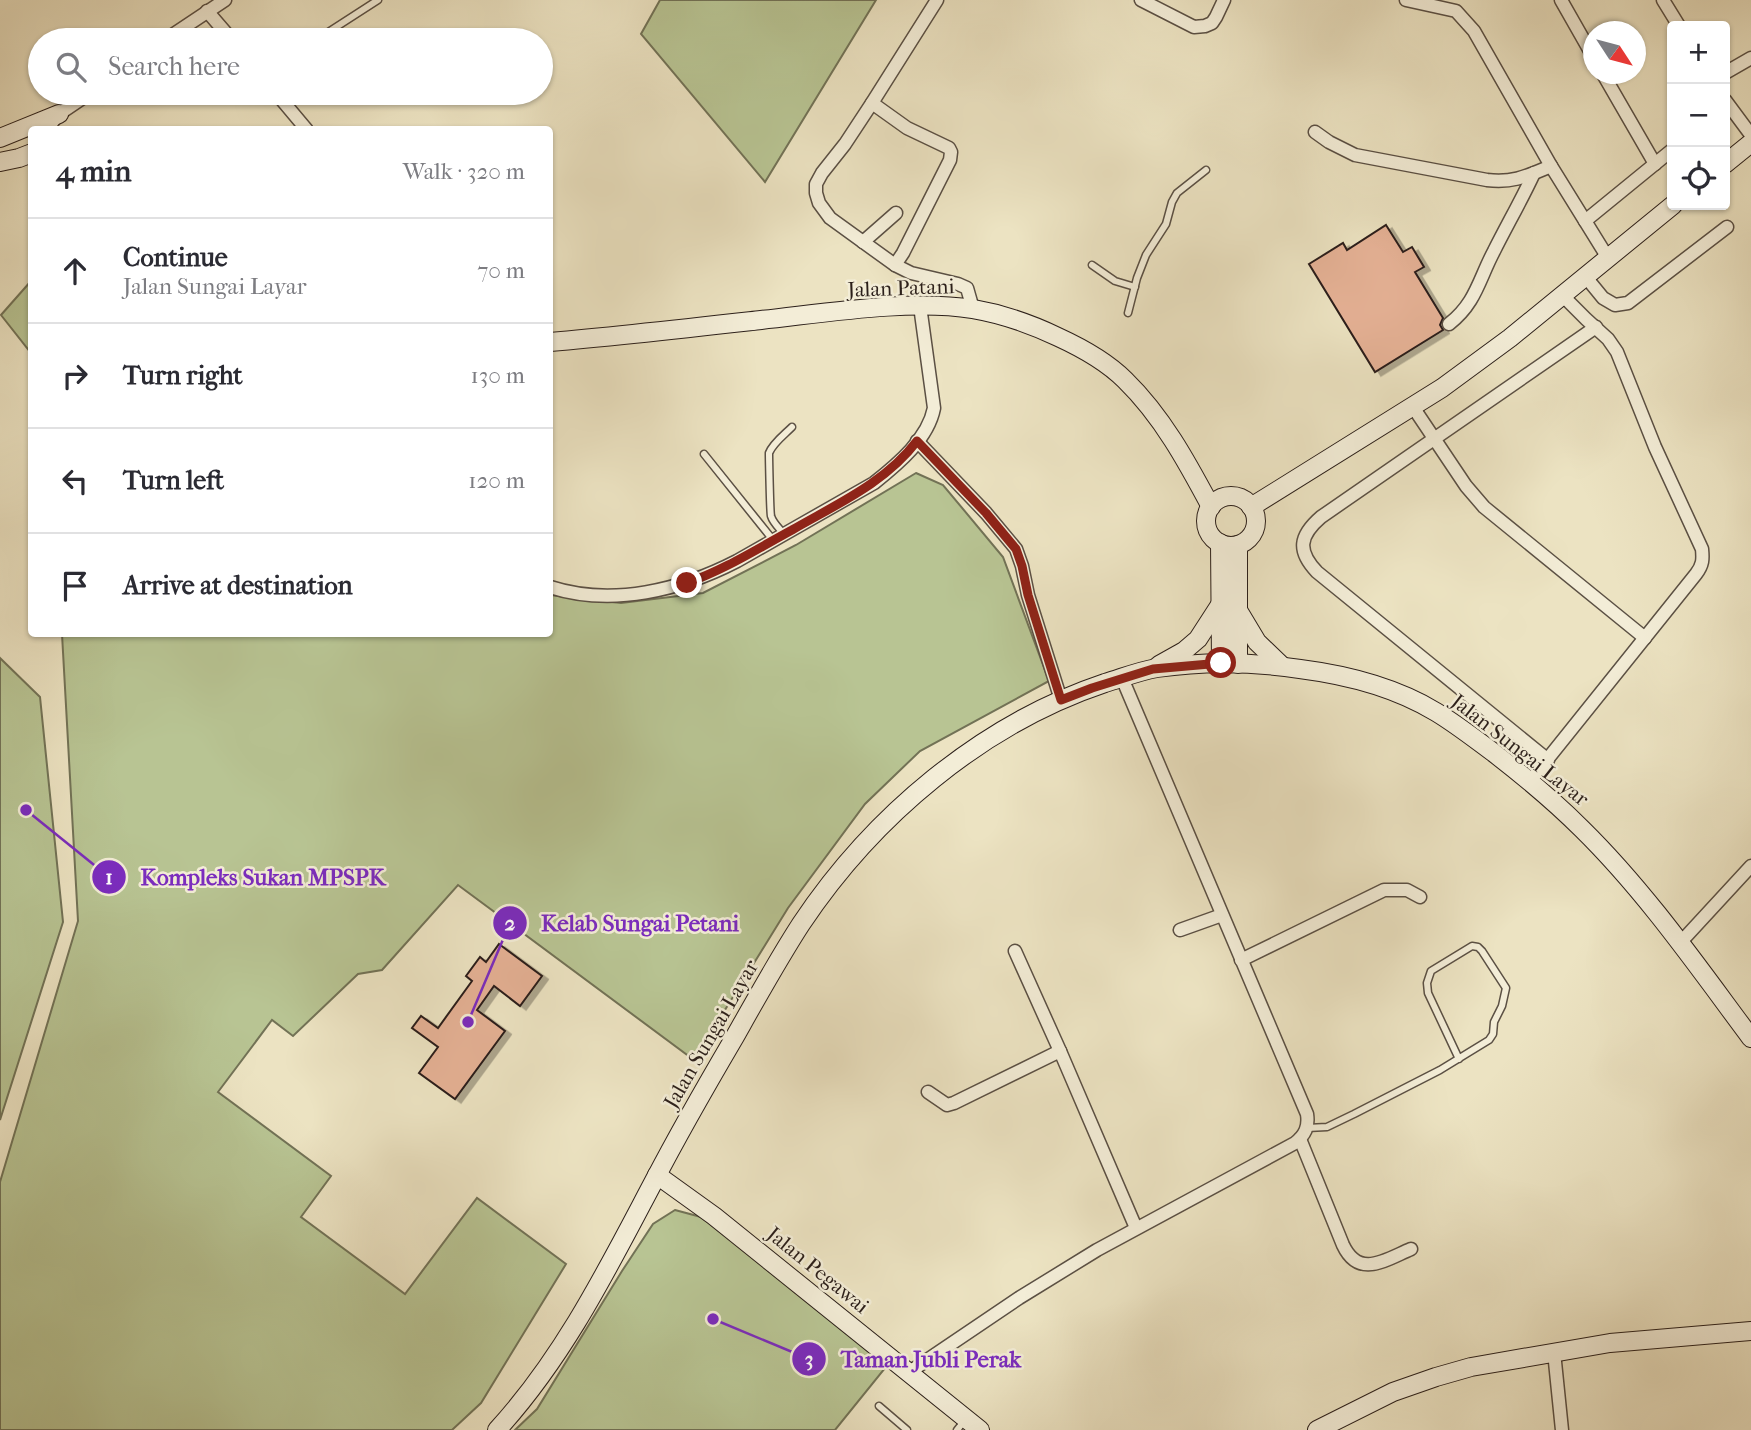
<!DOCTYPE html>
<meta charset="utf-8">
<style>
:root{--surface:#fff;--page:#f7f7f7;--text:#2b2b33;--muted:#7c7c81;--line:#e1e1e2}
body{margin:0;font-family:"IM FELL French Canon",serif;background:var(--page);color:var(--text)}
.controls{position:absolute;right:21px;top:21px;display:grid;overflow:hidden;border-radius:7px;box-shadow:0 2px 5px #0004}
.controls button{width:63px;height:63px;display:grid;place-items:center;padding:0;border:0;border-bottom:2px solid var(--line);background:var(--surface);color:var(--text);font:35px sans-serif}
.compass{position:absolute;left:1583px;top:21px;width:63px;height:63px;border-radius:50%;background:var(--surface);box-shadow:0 2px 5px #0004;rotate:126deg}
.stop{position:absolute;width:21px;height:21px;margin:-16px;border:5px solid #8f2418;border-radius:50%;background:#fff}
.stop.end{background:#8f2418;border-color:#fff;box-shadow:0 2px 7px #0008}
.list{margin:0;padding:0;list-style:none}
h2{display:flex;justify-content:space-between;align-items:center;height:91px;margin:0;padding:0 28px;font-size:30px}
h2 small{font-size:23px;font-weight:400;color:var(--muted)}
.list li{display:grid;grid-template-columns:46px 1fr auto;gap:21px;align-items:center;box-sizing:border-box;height:105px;padding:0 28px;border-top:2px solid var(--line)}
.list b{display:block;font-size:26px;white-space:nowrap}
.list p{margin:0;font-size:23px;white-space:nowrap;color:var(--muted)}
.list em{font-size:23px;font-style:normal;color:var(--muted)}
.icon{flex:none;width:38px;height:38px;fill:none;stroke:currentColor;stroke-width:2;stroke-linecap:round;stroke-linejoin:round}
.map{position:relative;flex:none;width:1751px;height:1430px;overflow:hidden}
.search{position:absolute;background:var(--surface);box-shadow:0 2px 5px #0004;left:28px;top:28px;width:525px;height:77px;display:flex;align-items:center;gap:18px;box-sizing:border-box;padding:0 24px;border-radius:38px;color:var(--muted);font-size:26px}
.panel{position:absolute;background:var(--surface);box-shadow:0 2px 5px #0004;left:28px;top:126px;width:525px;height:511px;border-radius:7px}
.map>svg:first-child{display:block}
.green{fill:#b8c493;stroke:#727256;stroke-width:2}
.building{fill:#e5b195;stroke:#2b1f1a;stroke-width:2;filter:url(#shadow)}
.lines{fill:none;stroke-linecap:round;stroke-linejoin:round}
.lane-casing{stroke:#5b5044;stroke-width:9}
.street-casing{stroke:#5b5044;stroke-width:15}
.secondary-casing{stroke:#2b1f1a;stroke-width:20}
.lane{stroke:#f3edd7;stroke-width:6}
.street{stroke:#f3edd7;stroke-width:12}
.secondary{stroke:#f3edd7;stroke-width:18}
.route{stroke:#8f2418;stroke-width:9}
.labels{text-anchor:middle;stroke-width:5;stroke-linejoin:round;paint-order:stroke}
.street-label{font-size:21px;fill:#2b1f1a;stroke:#f3edd7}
.leader{fill:none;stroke:#7b2cbf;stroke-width:2.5}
.callout-dot{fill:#7b2cbf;stroke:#f3edd7;stroke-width:2.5}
.mark-label{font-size:21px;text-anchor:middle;font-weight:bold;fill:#fff}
.callout-label{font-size:23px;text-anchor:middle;font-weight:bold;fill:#7b2cbf;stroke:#f3edd7;stroke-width:5;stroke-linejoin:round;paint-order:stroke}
</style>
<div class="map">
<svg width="1751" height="1430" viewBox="0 0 1751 1430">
<defs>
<filter id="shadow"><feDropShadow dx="6" dy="3.5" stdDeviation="0" flood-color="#0004"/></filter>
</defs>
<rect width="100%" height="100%" fill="#ece3c2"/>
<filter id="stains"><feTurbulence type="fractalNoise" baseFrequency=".00286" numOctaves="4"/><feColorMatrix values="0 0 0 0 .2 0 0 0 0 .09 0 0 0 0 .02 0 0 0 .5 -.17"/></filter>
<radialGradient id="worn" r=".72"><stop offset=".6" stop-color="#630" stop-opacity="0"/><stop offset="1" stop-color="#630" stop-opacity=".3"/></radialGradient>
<g class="green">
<polygon points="660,0 876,0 765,182 641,34"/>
<polygon points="31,281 31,353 1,315"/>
<polygon points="916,473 943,485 1003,557 1049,681 920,751 865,804 788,908 694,1060 458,885 382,970 358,974 293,1036 272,1020 218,1092 331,1176 301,1217 405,1294 477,1198 566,1264 481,1403 452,1430 0,1430 0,1182 78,921 62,634 550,634 550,595 621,603 703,593 796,545"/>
<polygon points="0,658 40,697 63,922 0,1120"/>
<polygon points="675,1210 701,1217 890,1362 835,1430 515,1430 537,1409 622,1271 653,1224"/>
</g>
<g class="building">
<polygon points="1386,225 1403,252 1412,247 1424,267 1415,272 1443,318 1440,325 1443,330 1375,372 1309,264 1343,243 1347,250"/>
<polygon points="499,944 542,976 520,1006 494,986 477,1010 505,1031 455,1099 419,1073 438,1047 412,1028 421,1016 438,1028 472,981 466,976 480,957 486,962"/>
</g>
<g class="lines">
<defs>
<g id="lane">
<polyline points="316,40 378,0"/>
<polyline points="1092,265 1115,281 1135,287"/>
<polyline points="1128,313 1137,278 1146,255 1166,224 1172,202 1177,193 1206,170"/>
<polyline points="704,454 773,540"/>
<path d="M784,534c-5,-6 -11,-11 -13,-18 -1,-4 -2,-60 -2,-63 4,-10 15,-18 23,-26"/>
<polyline points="1307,1128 1327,1127 1354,1114 1440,1070 1489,1040 1493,1034 1494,1022 1502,1006 1506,988 1482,951 1478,947 1472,946 1431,971 1427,983 1428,993 1459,1059"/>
<polyline points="879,1406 907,1430"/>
<polyline points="957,1430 965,1420"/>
</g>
<g id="street">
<polyline points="937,0 872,103 845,144 822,173 816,184 816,193 819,203 830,218 895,265 911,273 958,284 967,288 973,309"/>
<polyline points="1141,0 1194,27 1205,26 1212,23 1216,17 1224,0"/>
<polyline points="1406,0 1456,11 1474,31 1551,166 1608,258"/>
<polyline points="1561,0 1594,58"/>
<polyline points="1663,0 1679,26"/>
<polyline points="207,11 232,40"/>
<polyline points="165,40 225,0"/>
<polyline points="1725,73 1751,58"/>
<polyline points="1603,74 1655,164"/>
<polyline points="276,93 307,130"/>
<polyline points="1725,100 1751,135"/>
<polyline points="872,103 907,128 949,148 951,152 950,160 903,253 895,265"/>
<polyline points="46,130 59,114 90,93"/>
<path d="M1315,132l14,10 26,13 132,25c27,3 40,-4 64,-14"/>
<polyline points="1585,221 1672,150"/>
<polyline points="863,242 896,213"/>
<polyline points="1585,276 1603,298 1615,305 1628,303 1727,227"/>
<path d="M1449,324c27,-21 30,-45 45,-73 13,-26 28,-52 40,-78"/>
<polyline points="1413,407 1466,486 1484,507 1645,638"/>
<polyline points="917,441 986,513 1016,549 1022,566 1028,595 1061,700"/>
<path d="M550,587c62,20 131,3 187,-26l137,-78c24,-19 54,-44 60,-75l-14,-102"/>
<path d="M1548,760l-231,-188c-20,-21 -18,-36 4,-55l275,-190"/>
<path d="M1530,781l166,-207c7,-9 7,-15 6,-25l-47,-102 -38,-95 -9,-13 -22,-20 -24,-24"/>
<polyline points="1180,930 1222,915"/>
<polyline points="1680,943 1751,866"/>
<polyline points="1015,951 1060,1051 1136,1228"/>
<polyline points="1241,960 1384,890 1407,890 1420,897"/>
<polyline points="928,1092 947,1105 954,1103 1060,1051"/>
<path d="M1300,1139l43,106c16,34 42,15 68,4"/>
<polyline points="1554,1352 1562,1430"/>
<path d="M908,1373l111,-75 78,-48 198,-107c10,-8 14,-16 12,-29l-185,-436"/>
</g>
<g id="secondary">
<polyline points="0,138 59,114"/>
<polyline points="0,162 19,158 32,153"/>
<polyline points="1725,164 1751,143"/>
<path d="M550,342c70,-6 140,-14 211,-22 65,-7 147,-21 212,-11 29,5 58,15 85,28 24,11 48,24 67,43 37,36 62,82 86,127"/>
<circle cx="1231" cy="521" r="25"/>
<polyline points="1251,507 1442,388 1510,338 1673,205"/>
<polyline points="1220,543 1221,663"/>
<polyline points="1238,545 1238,664"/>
<polyline points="1239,612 1257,642 1282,666"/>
<polyline points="1159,665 1184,651 1198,639 1220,605"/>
<polyline points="657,1175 714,1216 980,1430"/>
<path d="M497,1430c67,-73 111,-162 157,-249 25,-48 52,-95 79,-141 22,-39 44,-79 68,-116 72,-108 181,-200 304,-241 17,-5 34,-12 52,-15 47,-7 96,-6 143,1 47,6 95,18 136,43 20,12 39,27 58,41 31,24 61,49 88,76 64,63 116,138 169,209"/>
<polyline points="1317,1430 1393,1392 1436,1377 1471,1367 1610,1343 1751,1331"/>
</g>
</defs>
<use href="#lane" class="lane-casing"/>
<use href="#street" class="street-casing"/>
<use href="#secondary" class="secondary-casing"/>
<use href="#lane" class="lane"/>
<use href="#street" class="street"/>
<use href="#secondary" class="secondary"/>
</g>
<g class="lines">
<path class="route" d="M687,583c37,-13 70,-34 105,-53 45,-26 93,-47 125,-89l69,72 30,36 6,17 6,29 33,105 31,-12 61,-19 68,-6"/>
</g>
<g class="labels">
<g class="street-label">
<text transform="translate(901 288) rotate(-2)" y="7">Jalan Patani</text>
<text transform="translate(1520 750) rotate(38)" y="7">Jalan Sungai Layar</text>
<text transform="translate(711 1034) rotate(-60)" y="7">Jalan Sungai Layar</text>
<text transform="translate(818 1270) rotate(39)" y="7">Jalan Pegawai</text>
</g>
</g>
<path class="leader" d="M26 810L109 877M468 1022L510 923M713 1319L809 1359"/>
<g class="callout-dot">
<circle cx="26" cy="810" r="7"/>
<circle cx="468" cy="1022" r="7"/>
<circle cx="713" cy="1319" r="7"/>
<circle cx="109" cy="877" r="18"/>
<circle cx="510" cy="923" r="18"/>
<circle cx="809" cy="1359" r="18"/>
</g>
<g class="mark-label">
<text x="109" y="884">1</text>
<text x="510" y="930">2</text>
<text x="809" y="1366">3</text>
</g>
<g class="callout-label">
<text x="263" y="885">Kompleks Sukan MPSPK</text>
<text x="640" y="931">Kelab Sungai Petani</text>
<text x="931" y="1367">Taman Jubli Perak</text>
</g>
<rect width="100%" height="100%" filter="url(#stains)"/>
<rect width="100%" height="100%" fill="url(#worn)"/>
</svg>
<div class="controls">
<button>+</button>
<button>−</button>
<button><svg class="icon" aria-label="locate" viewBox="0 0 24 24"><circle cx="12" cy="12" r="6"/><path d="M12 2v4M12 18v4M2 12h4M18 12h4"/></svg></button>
</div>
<svg class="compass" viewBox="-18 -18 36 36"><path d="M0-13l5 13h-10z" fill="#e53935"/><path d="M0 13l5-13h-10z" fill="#7c7c81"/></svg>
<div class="stop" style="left:1221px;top:663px"></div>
<div class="stop end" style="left:687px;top:583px"></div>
<div class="search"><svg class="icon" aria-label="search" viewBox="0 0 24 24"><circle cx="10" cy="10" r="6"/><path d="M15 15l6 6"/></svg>Search here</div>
<section class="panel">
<h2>4 min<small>Walk · 320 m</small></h2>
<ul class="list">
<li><svg class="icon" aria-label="ahead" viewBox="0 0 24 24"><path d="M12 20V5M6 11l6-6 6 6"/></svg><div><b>Continue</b><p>Jalan Sungai Layar</p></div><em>70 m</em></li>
<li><svg class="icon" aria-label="right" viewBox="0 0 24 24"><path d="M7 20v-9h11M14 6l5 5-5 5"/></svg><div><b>Turn right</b></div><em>130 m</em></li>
<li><svg class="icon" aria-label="left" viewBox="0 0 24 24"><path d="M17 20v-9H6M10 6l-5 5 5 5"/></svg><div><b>Turn left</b></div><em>120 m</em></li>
<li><svg class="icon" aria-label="arrive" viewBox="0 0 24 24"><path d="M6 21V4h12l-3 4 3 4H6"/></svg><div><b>Arrive at destination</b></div></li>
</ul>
</section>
</div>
